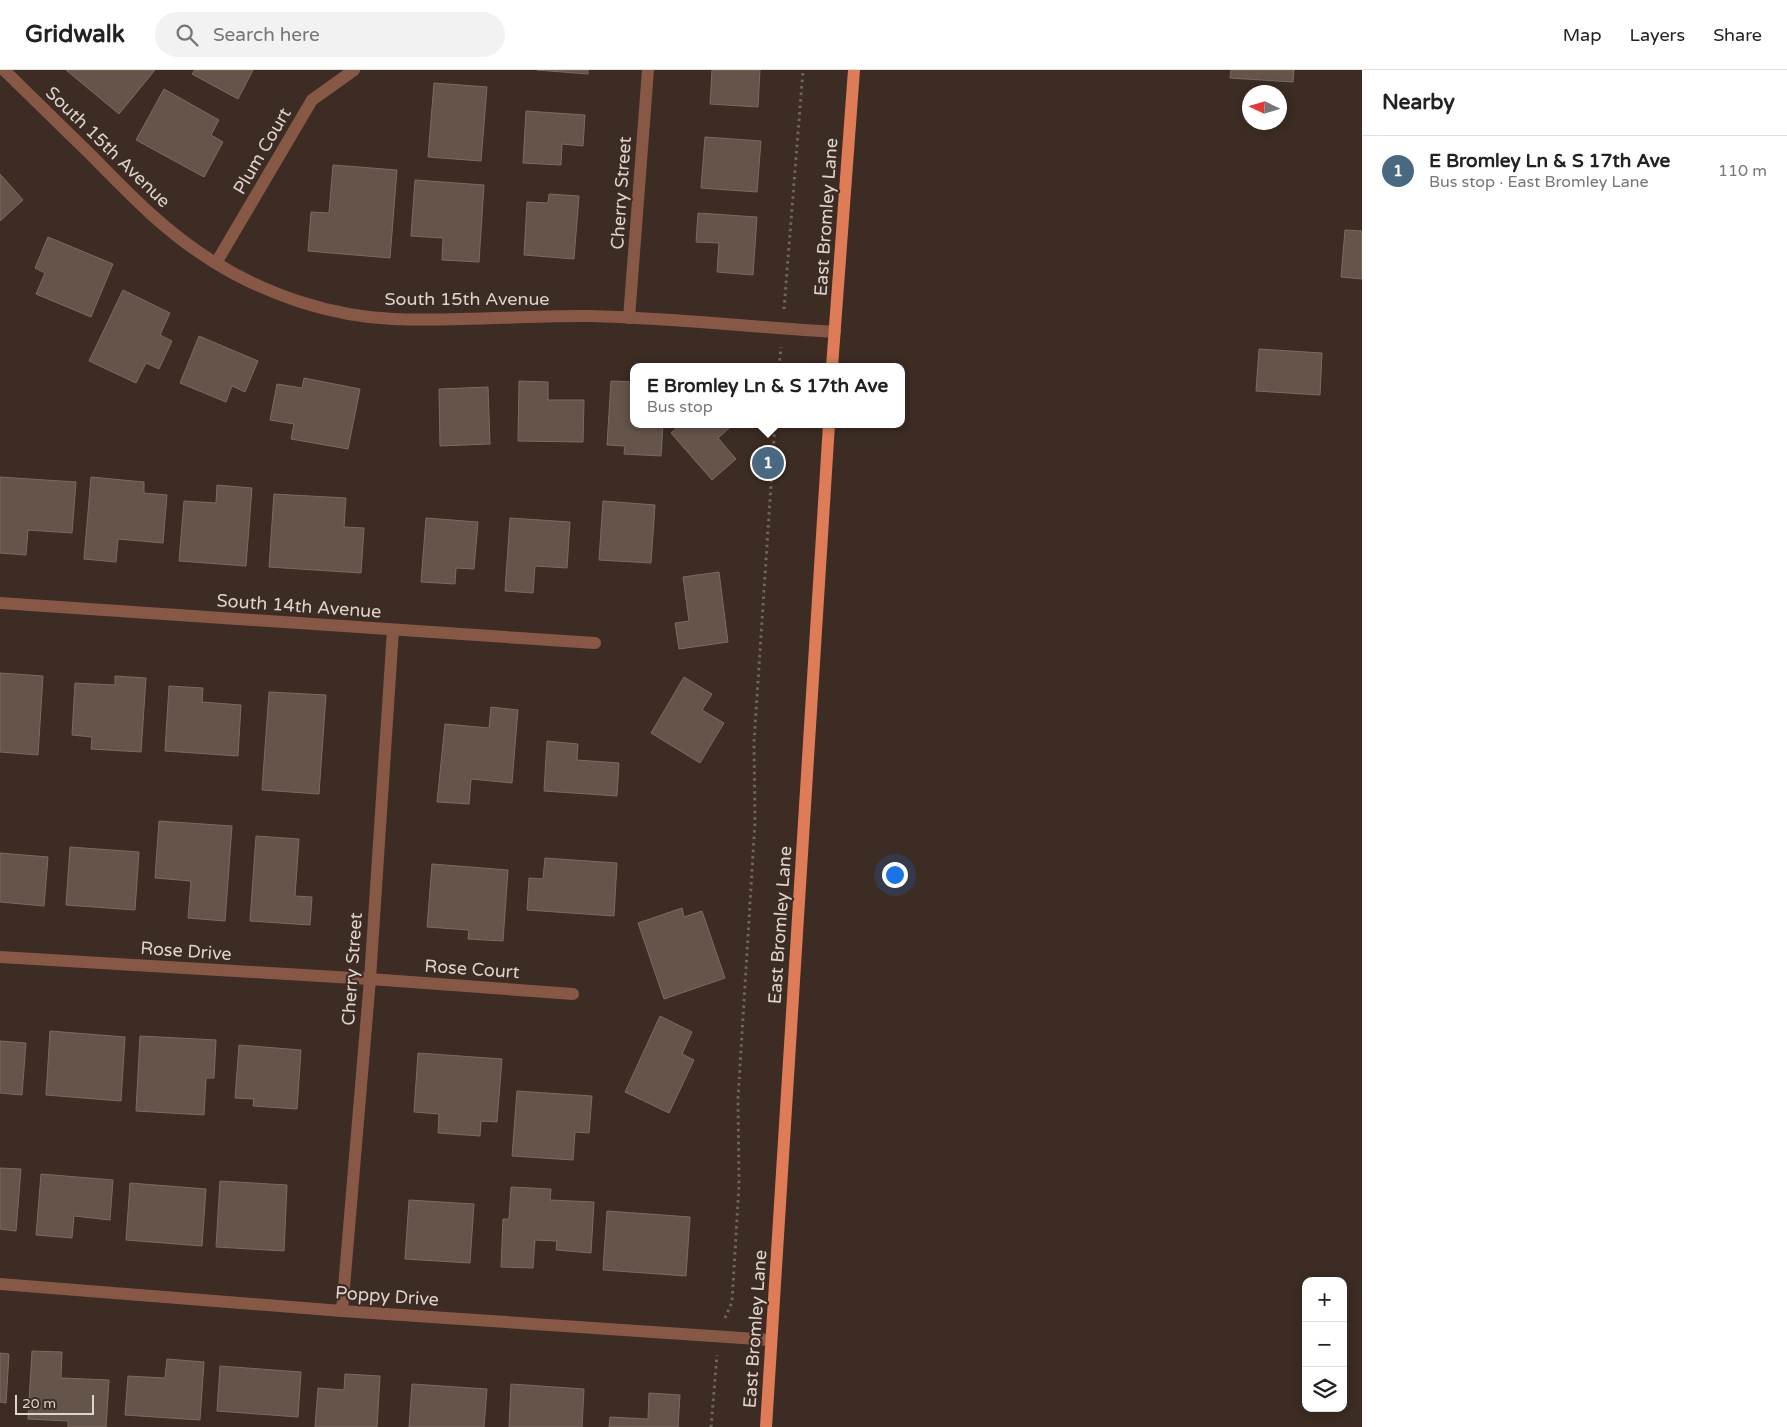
<!DOCTYPE html>
<meta charset="utf-8">
<style>
:root{--surface:#fff;--page:#f2f2f2;--text:#222;--muted:#767676;--line:#e0e0e0;--accent:#496982}
body{margin:0;font-family:"Varela Round",sans-serif;background:var(--page);color:var(--text)}
.controls{position:absolute;right:15px;bottom:15px;display:grid;overflow:hidden;border-radius:10px;box-shadow:0 2px 12px #0003}
.controls button{width:45px;height:45px;display:grid;place-items:center;padding:0;border:0;border-bottom:1px solid var(--line);background:var(--surface);color:var(--text);font:25px sans-serif}
.compass{position:absolute;left:1242px;top:15px;width:45px;height:45px;border-radius:50%;background:var(--surface);box-shadow:0 2px 12px #0003;rotate:274deg}
.scale{position:absolute;left:15px;bottom:12px;width:79px;box-sizing:border-box;padding-left:5px;border:2px solid #ded3ce;border-top:0;font-size:14px;line-height:18px;white-space:nowrap;color:#ded3ce;-webkit-text-stroke:4px #3c2c23;paint-order:stroke}
.you{position:absolute;left:894px;top:804px;width:18px;height:18px;margin:-12px;border:4px solid #fff;border-radius:50%;background:#1a73e8;box-shadow:0 0 0 8px #1a73e833}
.badge{display:grid;place-items:center;width:32px;height:32px;border-radius:50%;background:var(--accent);color:#fff;font-size:16px;font-weight:700}
.pin{position:absolute;translate:-50% -50%;border:2px solid #fff;box-shadow:0 1px 5px #0006}
.popup{position:absolute;left:630px;top:293px;width:275px;height:65px;box-sizing:border-box;display:grid;place-content:center;border-radius:10px;background:var(--surface);filter:drop-shadow(0 1px 4px #0005);font-size:16px;white-space:nowrap;color:var(--muted)}
.popup b{font-size:19px;color:var(--text)}
.popup::after{content:'';position:absolute;left:50%;top:100%;margin-left:-10px;border:10px solid transparent;border-top-color:var(--surface)}
.list{margin:0;padding:0;list-style:none}
h2{display:flex;justify-content:space-between;align-items:center;height:65px;margin:0;padding:0 20px;font-size:21px}
h2 small{font-size:16px;font-weight:400;color:var(--muted)}
.list li{display:grid;grid-template-columns:32px 1fr auto;gap:15px;align-items:center;box-sizing:border-box;height:70px;padding:0 20px;border-top:1px solid var(--line)}
.list b{display:block;font-size:19px;white-space:nowrap}
.list p{margin:0;font-size:16px;white-space:nowrap;color:var(--muted)}
.list em{font-size:16px;font-style:normal;color:var(--muted)}
.icon{flex:none;width:28px;height:28px;fill:none;stroke:currentColor;stroke-width:2;stroke-linecap:round;stroke-linejoin:round}
.map{position:relative;flex:none;width:1362px;height:1357px;overflow:hidden}
header{display:flex;align-items:center;gap:30px;box-sizing:border-box;height:70px;padding:0 25px;background:var(--surface);border-bottom:1px solid var(--line)}
header strong{font-size:24px}
nav{display:flex;gap:28px;margin-inline-start:auto;font-size:18px}
.search{width:350px;height:45px;background:var(--page);display:flex;align-items:center;gap:12px;box-sizing:border-box;padding:0 18px;border-radius:28px;color:var(--muted);font-size:19px}
main{display:flex}
aside{flex:1;background:var(--surface)}
.map>svg:first-child{display:block}
.building{fill:#65544a;stroke:#7d6b61}
.lines{fill:none;stroke-linecap:round;stroke-linejoin:round}
.path{stroke:#73655d;stroke-width:3;stroke-dasharray:2.5 4;stroke-linecap:butt}
.minor{stroke:#885846;stroke-width:12}
.major{stroke:#de7c57;stroke-width:12}
.labels{text-anchor:middle;stroke-width:4.5;stroke-linejoin:round;paint-order:stroke}
.street-label{font-size:18px;fill:#ded3ce;stroke:#3c2c23}
</style>
<header>
<strong>Gridwalk</strong>
<div class="search"><svg class="icon" aria-label="search" viewBox="0 0 24 24"><circle cx="10" cy="10" r="6"/><path d="M15 15l6 6"/></svg>Search here</div>
<nav><a>Map</a><a>Layers</a><a>Share</a></nav>
</header>
<main>
<div class="map">
<svg width="1362" height="1357" viewBox="0 0 1362 1357">
<rect width="100%" height="100%" fill="#3c2c23"/>
<g class="building">
<polygon points="66,0 155,0 119,44"/>
<polygon points="195,0 253,0 238,29 192,4"/>
<polygon points="537,0 588,0 588,4"/>
<polygon points="712,0 760,0 758,37 710,34"/>
<polygon points="1231,0 1294,0 1293,12 1230,8"/>
<polygon points="434,13 487,17 481,91 428,87"/>
<polygon points="164,19 219,50 211,65 223,72 204,107 136,70"/>
<polygon points="526,41 585,45 583,76 562,74 561,95 523,93"/>
<polygon points="705,67 761,71 757,122 701,118"/>
<polygon points="333,95 397,100 390,188 308,181 311,142 329,143"/>
<polygon points="0,104 23,130 0,151"/>
<polygon points="415,110 484,115 479,192 442,190 443,168 411,166"/>
<polygon points="549,124 579,126 574,189 524,185 527,132 548,133"/>
<polygon points="698,143 757,147 753,205 717,202 719,173 696,172"/>
<polygon points="1345,160 1362,161 1362,209 1341,207"/>
<polygon points="48,167 113,194 91,247 36,224 45,203 35,198"/>
<polygon points="123,220 170,243 160,265 172,271 159,299 146,293 136,313 89,291"/>
<polygon points="199,266 258,291 245,322 232,316 226,332 180,313"/>
<polygon points="1259,279 1322,283 1320,325 1256,321"/>
<polygon points="304,308 360,319 348,379 291,369 294,354 270,350 277,314 302,318"/>
<polygon points="519,311 548,312 548,330 584,330 583,372 518,371"/>
<polygon points="611,311 634,312 634,354 663,354 661,386 624,384 625,376 607,375"/>
<polygon points="488,317 490,374 440,376 439,319"/>
<polygon points="681,354 734,354 718,368 736,389 712,410 671,363"/>
<polygon points="0,407 76,412 72,463 28,460 26,485 0,483"/>
<polygon points="91,407 144,412 144,423 167,425 163,473 118,469 116,492 84,489"/>
<polygon points="217,415 252,418 246,496 179,491 184,431 216,433"/>
<polygon points="274,424 346,428 344,457 364,458 361,503 269,497"/>
<polygon points="603,431 655,435 651,493 599,490"/>
<polygon points="426,448 478,452 474,499 456,498 455,514 421,512"/>
<polygon points="510,448 570,452 567,498 535,496 533,523 505,521"/>
<polygon points="719,502 728,572 679,579 675,553 689,551 683,507"/>
<polygon points="0,603 43,606 38,685 0,682"/>
<polygon points="115,606 146,608 141,682 91,679 92,667 72,665 75,613 115,615"/>
<polygon points="684,607 712,624 702,640 724,653 700,693 651,663"/>
<polygon points="169,616 203,618 202,632 241,635 238,686 165,681"/>
<polygon points="269,622 326,625 319,724 262,720"/>
<polygon points="491,637 518,640 512,713 471,709 469,734 437,732 445,654 489,658"/>
<polygon points="547,671 578,674 577,690 619,693 617,726 544,721"/>
<polygon points="159,751 232,756 225,851 188,848 191,811 155,808"/>
<polygon points="256,766 299,769 295,826 312,827 310,855 250,851"/>
<polygon points="70,777 139,782 135,840 66,835"/>
<polygon points="0,783 48,787 44,836 0,832"/>
<polygon points="545,788 617,793 614,846 527,840 529,808 543,809"/>
<polygon points="432,794 508,800 503,871 468,869 469,860 427,857"/>
<polygon points="682,838 684,847 702,841 725,908 664,929 638,853"/>
<polygon points="660,946 692,962 682,984 694,990 669,1043 625,1022"/>
<polygon points="50,961 125,967 121,1031 46,1025"/>
<polygon points="140,966 216,970 214,1008 206,1008 204,1045 136,1041"/>
<polygon points="0,971 26,973 22,1025 0,1023"/>
<polygon points="239,975 301,980 297,1039 253,1036 254,1029 235,1028"/>
<polygon points="418,983 502,989 497,1052 481,1051 480,1066 438,1063 439,1044 414,1042"/>
<polygon points="517,1021 592,1026 589,1063 575,1062 573,1090 512,1086"/>
<polygon points="0,1098 21,1099 16,1161 0,1159"/>
<polygon points="41,1104 113,1110 110,1150 74,1146 72,1168 36,1165"/>
<polygon points="220,1111 287,1115 284,1181 216,1177"/>
<polygon points="130,1113 206,1119 202,1176 126,1170"/>
<polygon points="511,1117 551,1119 550,1130 594,1132 591,1183 556,1180 557,1171 535,1170 533,1198 501,1197 503,1149 509,1149"/>
<polygon points="409,1130 474,1134 470,1193 405,1189"/>
<polygon points="607,1141 690,1147 686,1206 603,1200"/>
<polygon points="32,1281 62,1282 61,1308 109,1310 106,1357 68,1357 68,1351 28,1349"/>
<polygon points="0,1283 9,1284 6,1333 0,1332"/>
<polygon points="167,1289 204,1292 200,1350 125,1345 128,1306 165,1308"/>
<polygon points="220,1296 301,1302 298,1347 217,1341"/>
<polygon points="345,1304 380,1306 377,1357 315,1357 318,1318 344,1320"/>
<polygon points="412,1314 487,1319 484,1357 409,1357"/>
<polygon points="511,1314 584,1319 582,1357 509,1357"/>
<polygon points="649,1323 680,1325 678,1357 609,1357 610,1347 648,1349"/>
</g>
<g class="lines">
<g class="path">
<polyline points="784,239 803,0"/>
<polyline points="779,297 781,277"/>
<polyline points="725,1248 732,1232 739,1115 738,1029 755,752 754,672 775,354"/>
<polyline points="711,1357 717,1285"/>
</g>
<g class="minor">
<path d="M4,0c30,29 59,58 89,87 38,39 75,77 121,105 53,33 116,54 179,57 66,3 132,-4 198,-3 81,2 162,11 244,16"/>
<polyline points="216,193 312,30 354,0"/>
<polyline points="629,248 648,0"/>
<polyline points="0,533 595,573"/>
<polyline points="0,887 370,909 573,924"/>
<polyline points="0,1214 342,1241 771,1270"/>
<polyline points="342,1241 370,909 393,560"/>
</g>
<g class="major">
<polyline points="832,297 854,0"/>
<polyline points="766,1357 829,354"/>
</g>
</g>
<g class="labels">
<g class="street-label">
<text transform="translate(108 77) rotate(44)" y="6">South 15th Avenue</text>
<text transform="translate(262 81) rotate(-60)" y="6">Plum Court</text>
<text transform="translate(621 123) rotate(-86)" y="6">Cherry Street</text>
<text transform="translate(826 147) rotate(-86)" y="6">East Bromley Lane</text>
<text x="467" y="235">South 15th Avenue</text>
<text transform="translate(299 536) rotate(4)" y="6">South 14th Avenue</text>
<text transform="translate(780 855) rotate(-86)" y="6">East Bromley Lane</text>
<text transform="translate(186 881) rotate(4)" y="6">Rose Drive</text>
<text transform="translate(352 899) rotate(-86)" y="6">Cherry Street</text>
<text transform="translate(472 899) rotate(4)" y="6">Rose Court</text>
<text transform="translate(387 1226) rotate(4)" y="6">Poppy Drive</text>
<text transform="translate(755 1259) rotate(-86)" y="6">East Bromley Lane</text>
</g>
</g>
</svg>
<div class="controls">
<button>+</button>
<button>−</button>
<button><svg class="icon" aria-label="layers" viewBox="0 0 24 24"><path d="M12 4l9 5-9 5-9-5zM3 14l9 5 9-5"/></svg></button>
</div>
<svg class="compass" viewBox="-18 -18 36 36"><path d="M0-13l5 13h-10z" fill="#e53935"/><path d="M0 13l5-13h-10z" fill="#767676"/></svg>
<div class="scale">20 m</div>
<div class="you"></div>
<div class="pin badge" style="left:768px;top:393px">1</div>
<div class="popup"><b>E Bromley Ln &amp; S 17th Ave</b>Bus stop</div>
</div>
<aside>
<h2>Nearby<small></small></h2>
<ul class="list">
<li><span class="badge">1</span><div><b>E Bromley Ln &amp; S 17th Ave</b><p>Bus stop · East Bromley Lane</p></div><em>110 m</em></li>
</ul>
</aside>
</main>
